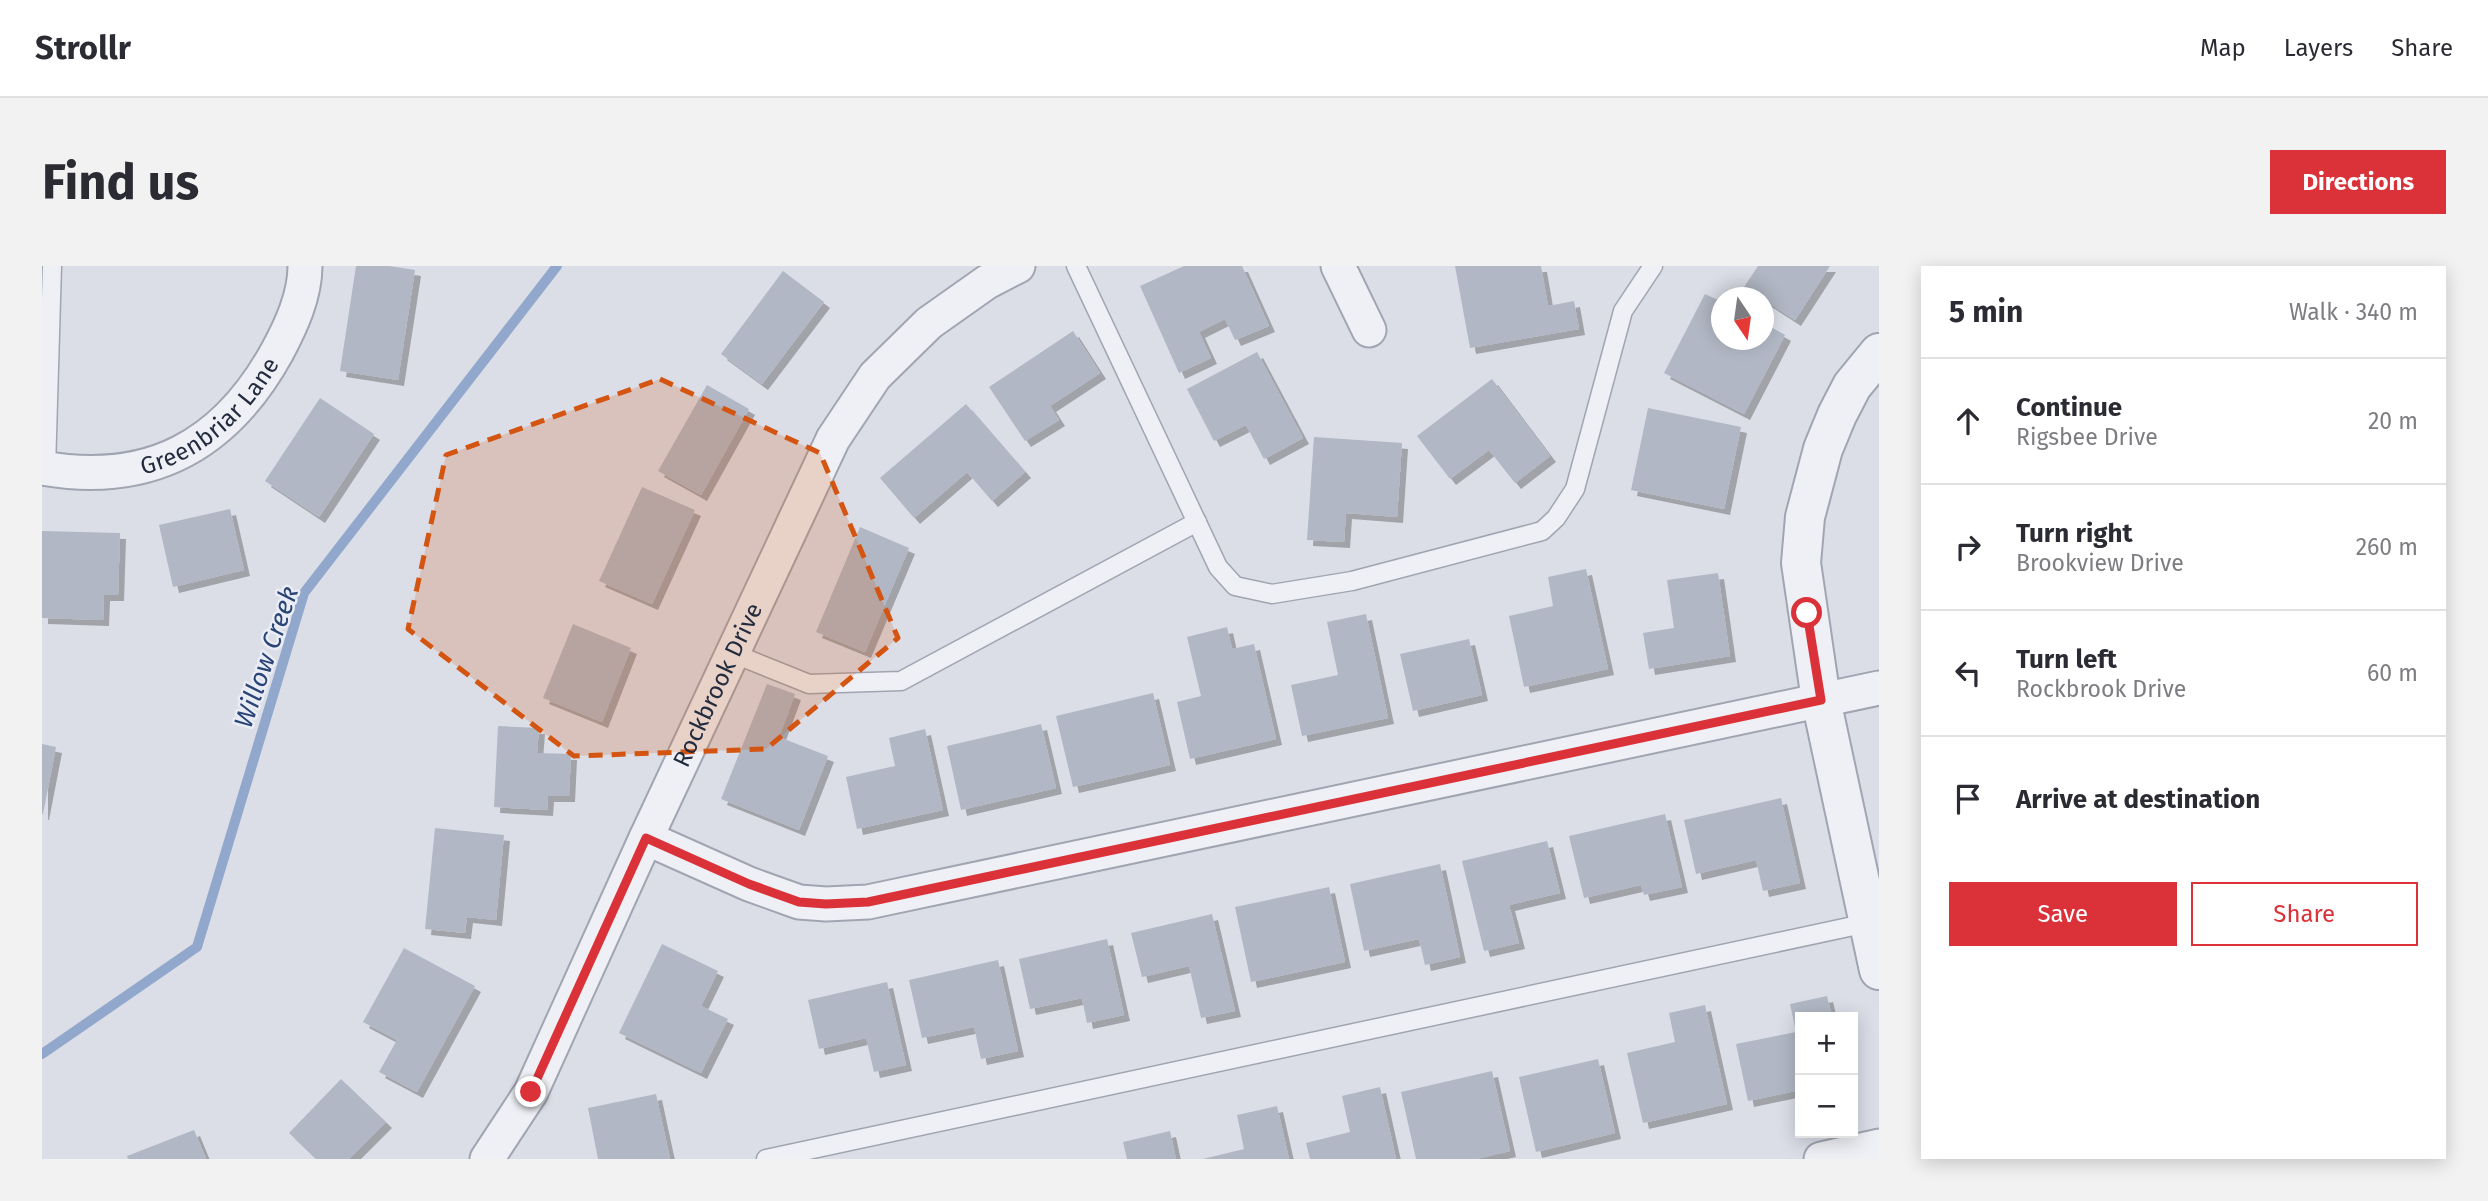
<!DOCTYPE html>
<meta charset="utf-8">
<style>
:root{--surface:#fff;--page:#f2f2f3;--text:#2b2b33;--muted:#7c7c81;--line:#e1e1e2;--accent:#db3139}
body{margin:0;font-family:"Fira Sans",sans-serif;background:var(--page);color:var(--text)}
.controls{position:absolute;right:21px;bottom:21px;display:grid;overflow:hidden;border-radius:0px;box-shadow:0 4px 18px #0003}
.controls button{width:63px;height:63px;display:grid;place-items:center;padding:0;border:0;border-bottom:2px solid var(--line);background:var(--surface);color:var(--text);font:35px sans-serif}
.compass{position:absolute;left:1669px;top:21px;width:63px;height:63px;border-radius:50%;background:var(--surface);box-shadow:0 4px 18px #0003;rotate:167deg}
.stop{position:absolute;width:21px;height:21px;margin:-16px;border:5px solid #db3139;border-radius:50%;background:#fff}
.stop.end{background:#db3139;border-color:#fff;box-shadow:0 2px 7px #0008}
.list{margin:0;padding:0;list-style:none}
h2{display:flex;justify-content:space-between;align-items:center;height:91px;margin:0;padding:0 28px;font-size:30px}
h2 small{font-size:23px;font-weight:400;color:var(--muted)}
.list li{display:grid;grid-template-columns:46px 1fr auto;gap:21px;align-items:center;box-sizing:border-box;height:126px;padding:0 28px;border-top:2px solid var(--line)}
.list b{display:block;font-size:26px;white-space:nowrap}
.list p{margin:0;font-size:23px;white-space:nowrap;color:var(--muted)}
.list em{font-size:23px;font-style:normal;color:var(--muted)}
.actions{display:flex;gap:14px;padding:21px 28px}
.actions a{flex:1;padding:16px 0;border:2px solid var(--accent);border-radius:0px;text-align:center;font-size:24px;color:var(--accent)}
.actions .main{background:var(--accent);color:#fff}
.icon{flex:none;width:38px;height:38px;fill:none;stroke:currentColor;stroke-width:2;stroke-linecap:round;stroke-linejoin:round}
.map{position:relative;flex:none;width:1837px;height:893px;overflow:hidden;border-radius:0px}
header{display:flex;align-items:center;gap:42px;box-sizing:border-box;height:98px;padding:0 35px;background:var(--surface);border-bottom:2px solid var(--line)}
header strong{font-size:33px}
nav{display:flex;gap:38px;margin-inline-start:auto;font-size:24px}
.intro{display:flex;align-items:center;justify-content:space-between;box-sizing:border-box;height:168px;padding:0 42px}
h1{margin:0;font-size:49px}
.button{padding:18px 32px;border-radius:0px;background:var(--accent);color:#fff;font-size:24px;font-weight:700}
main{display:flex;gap:42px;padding:0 42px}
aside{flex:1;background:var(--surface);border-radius:0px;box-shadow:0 4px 18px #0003}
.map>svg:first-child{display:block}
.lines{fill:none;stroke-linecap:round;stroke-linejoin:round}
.stream{stroke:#91a8cc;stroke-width:10}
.building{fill:#b1b7c4;filter:url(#shadow)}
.service-casing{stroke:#a0a5b1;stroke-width:21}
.minor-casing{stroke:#a0a5b1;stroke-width:37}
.tertiary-casing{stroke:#a0a5b1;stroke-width:42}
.service{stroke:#eef0f5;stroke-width:18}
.minor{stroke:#eef0f5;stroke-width:33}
.tertiary{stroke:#eef0f5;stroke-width:38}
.route{stroke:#db3139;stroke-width:9}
.marked{fill:#d45411;fill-opacity:0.2;stroke:#d45411;stroke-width:5;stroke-dasharray:14 9;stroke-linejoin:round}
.labels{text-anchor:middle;stroke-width:5;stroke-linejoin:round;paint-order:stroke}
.street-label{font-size:24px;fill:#232b3e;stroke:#eaedf5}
.water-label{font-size:26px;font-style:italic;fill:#2a4476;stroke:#eaedf5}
</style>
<header>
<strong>Strollr</strong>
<nav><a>Map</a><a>Layers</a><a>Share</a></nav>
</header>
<div class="intro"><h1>Find us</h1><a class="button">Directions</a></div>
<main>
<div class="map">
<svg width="1837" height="893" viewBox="0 0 1837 893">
<defs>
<filter id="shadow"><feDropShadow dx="6" dy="6" stdDeviation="0" flood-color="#0004"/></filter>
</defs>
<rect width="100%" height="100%" fill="#dbdee7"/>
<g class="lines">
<polyline class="stream" points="0,788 155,681 262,327 515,0"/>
</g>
<g class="building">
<polygon points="314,0 347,0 373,4 356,114 298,105"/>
<polygon points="1142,0 1200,0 1227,60 1193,74 1183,53 1157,66 1169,92 1137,107 1098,20"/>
<polygon points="1413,0 1499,0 1506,40 1532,35 1537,63 1428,82"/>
<polygon points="1716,0 1788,0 1753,54 1702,21"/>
<polygon points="741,5 782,36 720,118 679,88"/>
<polygon points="1663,28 1680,36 1680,74 1722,74 1722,57 1743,69 1702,148 1622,107"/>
<polygon points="1031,65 1058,107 1008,140 1017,154 983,175 947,121"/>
<polygon points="1215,86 1261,172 1222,193 1204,159 1172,175 1145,123"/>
<polygon points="1450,113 1508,190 1473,217 1447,184 1408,213 1375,170"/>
<polygon points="665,119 707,143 659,229 616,205"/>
<polygon points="278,132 332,168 277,251 223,215"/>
<polygon points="924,138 983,206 950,235 925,206 872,252 838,212"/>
<polygon points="1606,142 1699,161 1682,243 1589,224"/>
<polygon points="1272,171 1360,177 1355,251 1304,247 1302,276 1265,274"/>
<polygon points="600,221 653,244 610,338 557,315"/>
<polygon points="188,243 202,304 131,321 117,259"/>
<polygon points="818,261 867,282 823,386 774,366"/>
<polygon points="0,265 78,267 76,329 62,329 61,354 0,352"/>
<polygon points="1544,303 1566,403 1482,421 1467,350 1511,340 1506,311"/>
<polygon points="1676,307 1688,390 1607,403 1601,367 1632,362 1625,314"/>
<polygon points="1324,348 1346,452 1260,470 1249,419 1296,409 1285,356"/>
<polygon points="531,358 589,382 560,456 501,432"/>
<polygon points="1185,361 1190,383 1212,378 1234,473 1148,493 1135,436 1159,430 1145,371"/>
<polygon points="1427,373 1440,429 1371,445 1358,388"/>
<polygon points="725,418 753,428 737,471 786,490 757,564 679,533"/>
<polygon points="1111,427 1128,499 1031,521 1014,450"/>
<polygon points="999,458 1014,522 919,544 905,480"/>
<polygon points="456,460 497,462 495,487 529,488 527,530 506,530 505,544 452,541"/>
<polygon points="883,463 901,544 815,563 804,511 853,500 847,472"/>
<polygon points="0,478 14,481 1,548 0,548"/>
<polygon points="1739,532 1758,617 1721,625 1714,594 1654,608 1642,554"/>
<polygon points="1623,548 1640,621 1602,629 1599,619 1542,632 1527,570"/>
<polygon points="393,562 462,569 454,654 425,651 423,667 383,663"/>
<polygon points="1505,575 1518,627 1467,639 1477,677 1442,685 1420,595"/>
<polygon points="1398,598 1418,691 1383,699 1377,673 1322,685 1308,618"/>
<polygon points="1287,621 1303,696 1209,716 1193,641"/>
<polygon points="1170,648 1193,745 1159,752 1147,700 1100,711 1089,667"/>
<polygon points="1065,673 1082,749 1045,757 1040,732 988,743 977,693"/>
<polygon points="620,678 676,705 659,740 686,753 659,807 577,767"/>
<polygon points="362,682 433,720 375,826 337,806 355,774 321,756"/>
<polygon points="956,694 976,785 939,793 932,761 880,772 867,714"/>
<polygon points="845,716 864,799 832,806 824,772 777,783 766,734"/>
<polygon points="1785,730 1790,751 1758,751 1758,824 1706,835 1694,778 1754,766 1748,738"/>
<polygon points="1663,739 1685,838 1601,857 1585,787 1633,776 1627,747"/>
<polygon points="1556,793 1573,867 1494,886 1477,811"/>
<polygon points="1450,805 1468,885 1434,893 1374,893 1359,826"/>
<polygon points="299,813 344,856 307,893 274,893 247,867"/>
<polygon points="1338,821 1354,893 1268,893 1264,877 1308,866 1300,830"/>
<polygon points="614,828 628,893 556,893 546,842"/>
<polygon points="1235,840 1247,893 1161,893 1202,883 1195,849"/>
<polygon points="152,864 164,893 86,893 85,890"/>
<polygon points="1128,865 1134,893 1085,893 1081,876"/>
</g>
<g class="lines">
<defs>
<g id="service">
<polyline points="1034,0 1176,301 1193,320 1230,328 1310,315 1500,265 1514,252 1533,223 1581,45 1611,0"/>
<polyline points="4,203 10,0"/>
<polyline points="690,387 767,418 859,415 1155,256"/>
<polyline points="724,893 1830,656"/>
</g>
<g id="minor">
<polyline points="1296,0 1327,64"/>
<path id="s1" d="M0,202c108,19 183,-22 235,-116 14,-26 28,-56 28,-86"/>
<polyline points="604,572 707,618 757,636 784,638 826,636 1837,422"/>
<path id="s2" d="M445,893l44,-67 115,-254 187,-399 42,-63 54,-53 58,-41 31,-16"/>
<polyline points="1779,893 1837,880"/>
</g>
<polyline id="tertiary" points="1837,87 1810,120 1795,149 1781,183 1763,251 1759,297 1779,434 1837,704"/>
</defs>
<use href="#service" class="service-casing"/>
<use href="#minor" class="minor-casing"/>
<use href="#tertiary" class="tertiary-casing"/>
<use href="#service" class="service"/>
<use href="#minor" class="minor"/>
<use href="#tertiary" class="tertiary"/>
</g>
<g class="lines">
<polyline class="route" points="489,826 604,572 707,618 757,636 784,638 826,636 1779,434 1765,347"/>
</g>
<path class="marked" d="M618,113l160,74 78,185 -132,111 -192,7 -166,-127 38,-174z"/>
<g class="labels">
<g class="street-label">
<text dy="8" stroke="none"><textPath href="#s1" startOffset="187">Greenbriar Lane</textPath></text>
<text dy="8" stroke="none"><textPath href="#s2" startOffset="528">Rockbrook Drive</textPath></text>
</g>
<g class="water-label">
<text transform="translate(224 391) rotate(-71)" y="9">Willow Creek</text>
</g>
</g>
</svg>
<div class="controls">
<button>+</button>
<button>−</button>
</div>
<svg class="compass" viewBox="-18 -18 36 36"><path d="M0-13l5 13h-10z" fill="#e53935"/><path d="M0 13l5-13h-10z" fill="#7c7c81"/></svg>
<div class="stop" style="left:1765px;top:347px"></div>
<div class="stop end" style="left:489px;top:826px"></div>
</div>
<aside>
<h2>5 min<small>Walk · 340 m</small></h2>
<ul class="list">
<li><svg class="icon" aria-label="ahead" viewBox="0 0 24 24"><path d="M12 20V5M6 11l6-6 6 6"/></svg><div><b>Continue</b><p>Rigsbee Drive</p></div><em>20 m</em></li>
<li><svg class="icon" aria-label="right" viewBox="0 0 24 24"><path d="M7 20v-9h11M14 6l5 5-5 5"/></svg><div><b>Turn right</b><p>Brookview Drive</p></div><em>260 m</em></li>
<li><svg class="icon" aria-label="left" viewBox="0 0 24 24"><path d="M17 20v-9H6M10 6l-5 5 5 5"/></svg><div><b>Turn left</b><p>Rockbrook Drive</p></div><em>60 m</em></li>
<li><svg class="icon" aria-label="arrive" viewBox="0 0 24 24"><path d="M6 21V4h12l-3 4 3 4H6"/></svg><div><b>Arrive at destination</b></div></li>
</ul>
<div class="actions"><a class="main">Save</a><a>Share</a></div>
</aside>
</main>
